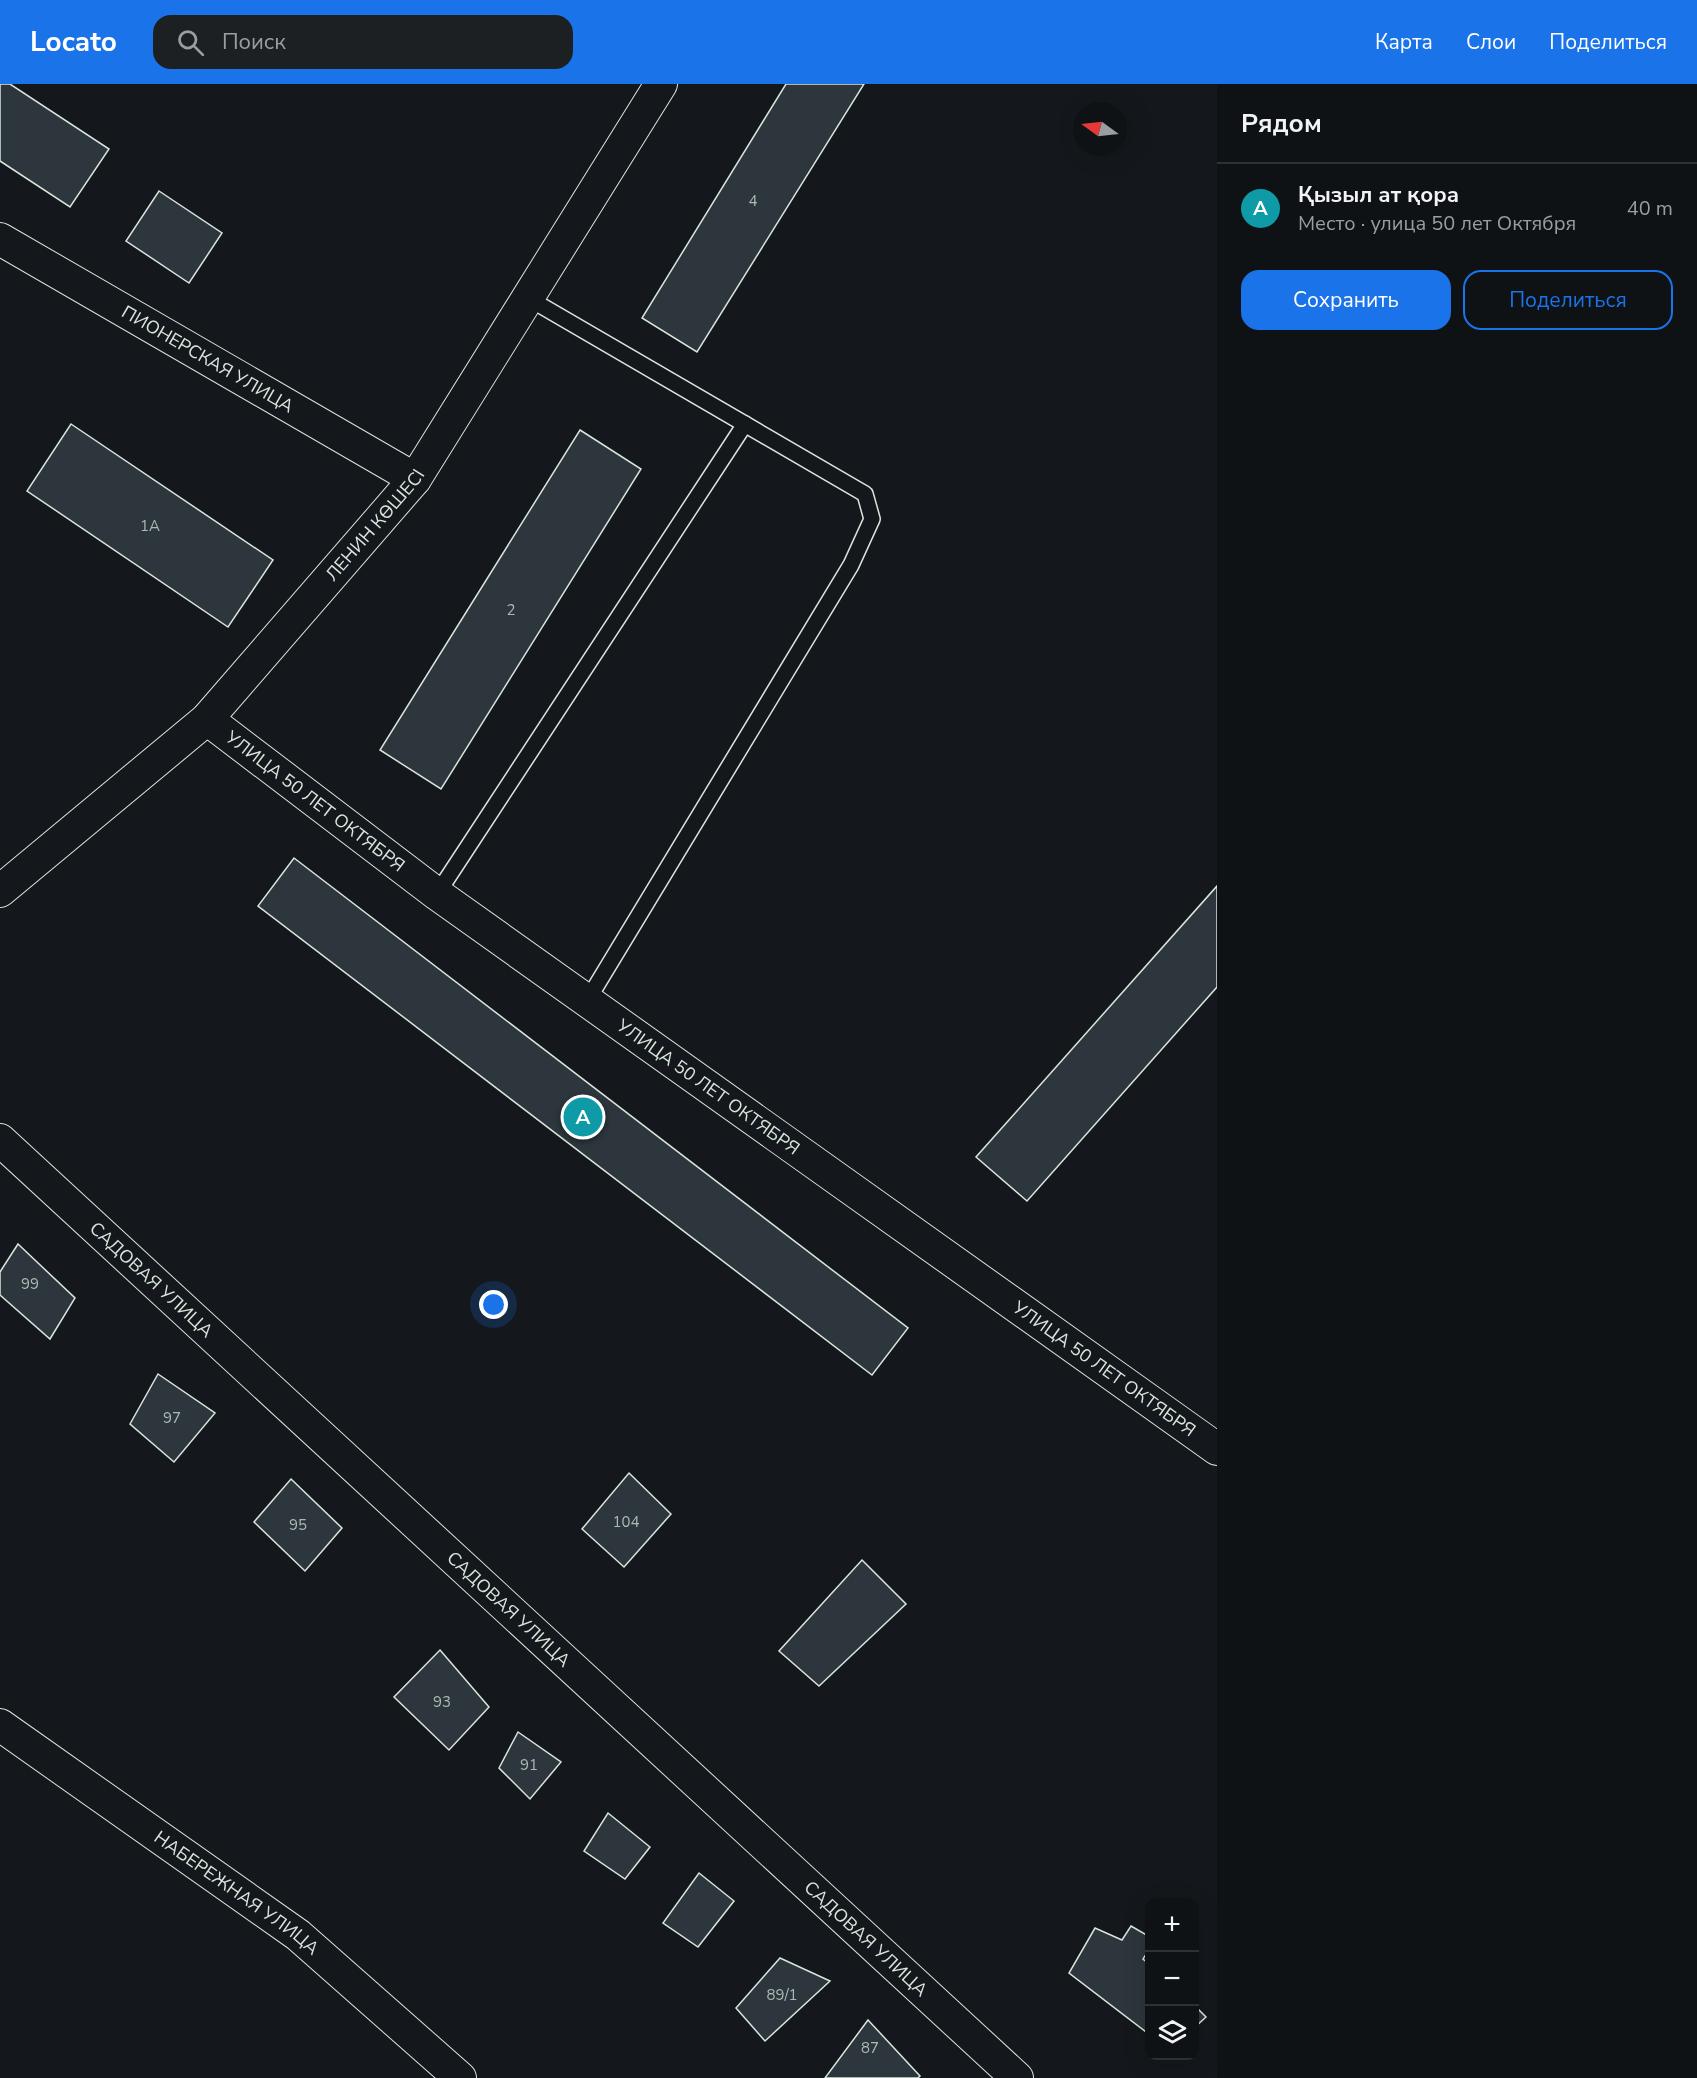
<!DOCTYPE html>
<html lang="ru">
<meta charset="utf-8">
<style>
:root{--surface:#0f1215;--page:#1d2022;--text:#f1f3f6;--muted:#9b9ea0;--line:#2f3234;--accent:#1a73e8}
body{margin:0;font-family:"Nunito Sans",sans-serif;background:var(--page);color:var(--text)}
.controls{position:absolute;right:18px;bottom:18px;display:grid;overflow:hidden;border-radius:12px;box-shadow:0 6px 24px #0002}
.controls button{width:54px;height:54px;display:grid;place-items:center;padding:0;border:0;border-bottom:2px solid var(--line);background:var(--surface);color:var(--text);font:30px sans-serif}
.compass{position:absolute;left:1073px;top:18px;width:54px;height:54px;border-radius:50%;background:var(--surface);box-shadow:0 6px 24px #0002;rotate:285deg}
.you{position:absolute;left:494px;top:1221px;width:21px;height:21px;margin:-15px;border:4px solid #fff;border-radius:50%;background:#1a73e8;box-shadow:0 0 0 9px #1a73e833}
.badge{display:grid;place-items:center;width:39px;height:39px;border-radius:50%;background:var(--accent);color:#fff;font-size:20px;font-weight:700}
.pin{position:absolute;translate:-50% -50%;border:3px solid #fff;box-shadow:0 2px 6px #0006}
.list{margin:0;padding:0;list-style:none}
h2{display:flex;justify-content:space-between;align-items:center;height:78px;margin:0;padding:0 24px;font-size:26px}
h2 small{font-size:20px;font-weight:400;color:var(--muted)}
.list li{display:grid;grid-template-columns:39px 1fr auto;gap:18px;align-items:center;box-sizing:border-box;height:90px;padding:0 24px;border-top:2px solid var(--line)}
.list b{display:block;font-size:22px;white-space:nowrap}
.list p{margin:0;font-size:20px;white-space:nowrap;color:var(--muted)}
.list em{font-size:20px;font-style:normal;color:var(--muted)}
.actions{display:flex;gap:12px;padding:18px 24px}
.actions a{flex:1;padding:14px 0;border:2px solid var(--accent);border-radius:18px;text-align:center;font-size:21px;color:var(--accent)}
.actions .main{background:var(--accent);color:#fff}
.icon{flex:none;width:33px;height:33px;fill:none;stroke:currentColor;stroke-width:2;stroke-linecap:round;stroke-linejoin:round}
.map{position:relative;flex:none;width:1217px;height:1994px;overflow:hidden}
header{display:flex;align-items:center;gap:36px;box-sizing:border-box;height:84px;padding:0 30px;background:var(--accent);color:#fff}
header strong{font-size:28px}
nav{display:flex;gap:33px;margin-inline-start:auto;font-size:21px}
.search{width:420px;height:54px;background:var(--page);display:flex;align-items:center;gap:15px;box-sizing:border-box;padding:0 21px;border-radius:18px;color:var(--muted);font-size:22px}
main{display:flex}
aside{flex:1;background:var(--surface)}
.map>svg:first-child{display:block}
.building{fill:#2c363c;stroke:#d8e6dc;stroke-width:1.5}
.lines{fill:none;stroke-linecap:round;stroke-linejoin:round}
.lane-casing{stroke:#d8e6dc;stroke-width:18}
.street-casing{stroke:#d8e6dc;stroke-width:34}
.lane{stroke:#14181c;stroke-width:15}
.street{stroke:#14181c;stroke-width:32}
.labels{text-anchor:middle;stroke-width:4.5;stroke-linejoin:round;paint-order:stroke}
.number-label{font-size:15px;fill:#adbab4}
.street-label{font-size:18px;fill:#d8e6dc;stroke:#14181c}
</style>
<header>
<strong>Locato</strong>
<div class="search"><svg class="icon" aria-label="search" viewBox="0 0 24 24"><circle cx="10" cy="10" r="6"/><path d="M15 15l6 6"/></svg>Поиск</div>
<nav><a>Карта</a><a>Слои</a><a>Поделиться</a></nav>
</header>
<main>
<div class="map">
<svg width="1217" height="1994" viewBox="0 0 1217 1994">
<rect width="100%" height="100%" fill="#14181c"/>
<g class="building">
<polygon points="0,0 10,0 109,65 70,123 0,77"/>
<polygon points="786,0 864,0 697,268 642,234"/>
<polygon points="159,107 222,149 189,199 126,157"/>
<polygon points="71,340 273,476 228,543 27,407"/>
<polygon points="580,346 641,385 441,705 380,666"/>
<polygon points="294,774 908,1244 872,1291 258,822"/>
<polygon points="1217,802 1217,903 1027,1117 976,1073"/>
<polygon points="18,1160 75,1214 50,1255 0,1211 0,1188"/>
<polygon points="158,1290 215,1329 174,1378 130,1340"/>
<polygon points="629,1389 671,1430 624,1483 582,1445"/>
<polygon points="291,1395 342,1444 305,1487 254,1438"/>
<polygon points="862,1476 906,1520 819,1602 779,1567"/>
<polygon points="440,1566 489,1623 449,1666 394,1613"/>
<polygon points="518,1648 561,1678 530,1715 499,1684"/>
<polygon points="608,1729 650,1763 625,1795 584,1767"/>
<polygon points="699,1789 734,1817 698,1863 663,1839"/>
<polygon points="1131,1842 1150,1853 1150,1864 1143,1875 1150,1881 1150,1951 1069,1889 1095,1844 1122,1856"/>
<polygon points="780,1874 830,1897 765,1957 736,1924"/>
<polygon points="1194,1921 1206,1933 1194,1944"/>
<polygon points="868,1936 920,1992 918,1994 825,1994"/>
</g>
<g class="lines">
<defs>
<g id="lane">
<polyline points="528,214 865,410 872,435 851,481 587,917"/>
<polyline points="437,810 745,340"/>
</g>
<g id="street">
<path id="s1" d="M0,155l415,240"/>
<path id="s2" d="M207,635l230,175 780,555"/>
<path id="s3" d="M0,807l207,-172 208,-240 246,-395"/>
<path id="s4" d="M0,1056l1017,938"/>
<path id="s5" d="M0,1641l298,210 162,143"/>
</g>
</defs>
<use href="#lane" class="lane-casing"/>
<use href="#street" class="street-casing"/>
<use href="#lane" class="lane"/>
<use href="#street" class="street"/>
</g>
<g class="labels">
<g class="number-label">
<text x="753" y="122">4</text>
<text x="150" y="447">1А</text>
<text x="511" y="531">2</text>
<text x="30" y="1205">99</text>
<text x="172" y="1339">97</text>
<text x="626" y="1443">104</text>
<text x="298" y="1446">95</text>
<text x="442" y="1623">93</text>
<text x="529" y="1686">91</text>
<text x="782" y="1916">89/1</text>
<text x="870" y="1969">87</text>
</g>
<g class="street-label">
<text dy="6" stroke="none"><textPath href="#s1" startOffset="240">ПИОНЕРСКАЯ УЛИЦА</textPath></text>
<text dy="6" stroke="none"><textPath href="#s3" startOffset="526">ЛЕНИН КӨШЕСІ</textPath></text>
<text dy="6" stroke="none"><textPath href="#s2" startOffset="136">УЛИЦА 50 ЛЕТ ОКТЯБРЯ</textPath></text>
<text dy="6" stroke="none"><textPath href="#s2" startOffset="622">УЛИЦА 50 ЛЕТ ОКТЯБРЯ</textPath></text>
<text dy="6" stroke="none"><textPath href="#s4" startOffset="206">САДОВАЯ УЛИЦА</textPath></text>
<text dy="6" stroke="none"><textPath href="#s2" startOffset="1108">УЛИЦА 50 ЛЕТ ОКТЯБРЯ</textPath></text>
<text dy="6" stroke="none"><textPath href="#s4" startOffset="692">САДОВАЯ УЛИЦА</textPath></text>
<text dy="6" stroke="none"><textPath href="#s5" startOffset="290">НАБЕРЕЖНАЯ УЛИЦА</textPath></text>
<text dy="6" stroke="none"><textPath href="#s4" startOffset="1178">САДОВАЯ УЛИЦА</textPath></text>
</g>
</g>
</svg>
<div class="controls">
<button>+</button>
<button>−</button>
<button><svg class="icon" aria-label="layers" viewBox="0 0 24 24"><path d="M12 4l9 5-9 5-9-5zM3 14l9 5 9-5"/></svg></button>
</div>
<svg class="compass" viewBox="-18 -18 36 36"><path d="M0-13l5 13h-10z" fill="#e53935"/><path d="M0 13l5-13h-10z" fill="#9b9ea0"/></svg>
<div class="you"></div>
<div class="pin badge" style="left:583px;top:1033px;background:#0f9aa8">A</div>
</div>
<aside>
<h2>Рядом<small></small></h2>
<ul class="list">
<li><span class="badge" style="background:#0f9aa8">A</span><div><b>Қызыл ат қора</b><p>Место · улица 50 лет Октября</p></div><em>40 m</em></li>
</ul>
<div class="actions"><a class="main">Сохранить</a><a>Поделиться</a></div>
</aside>
</main>
